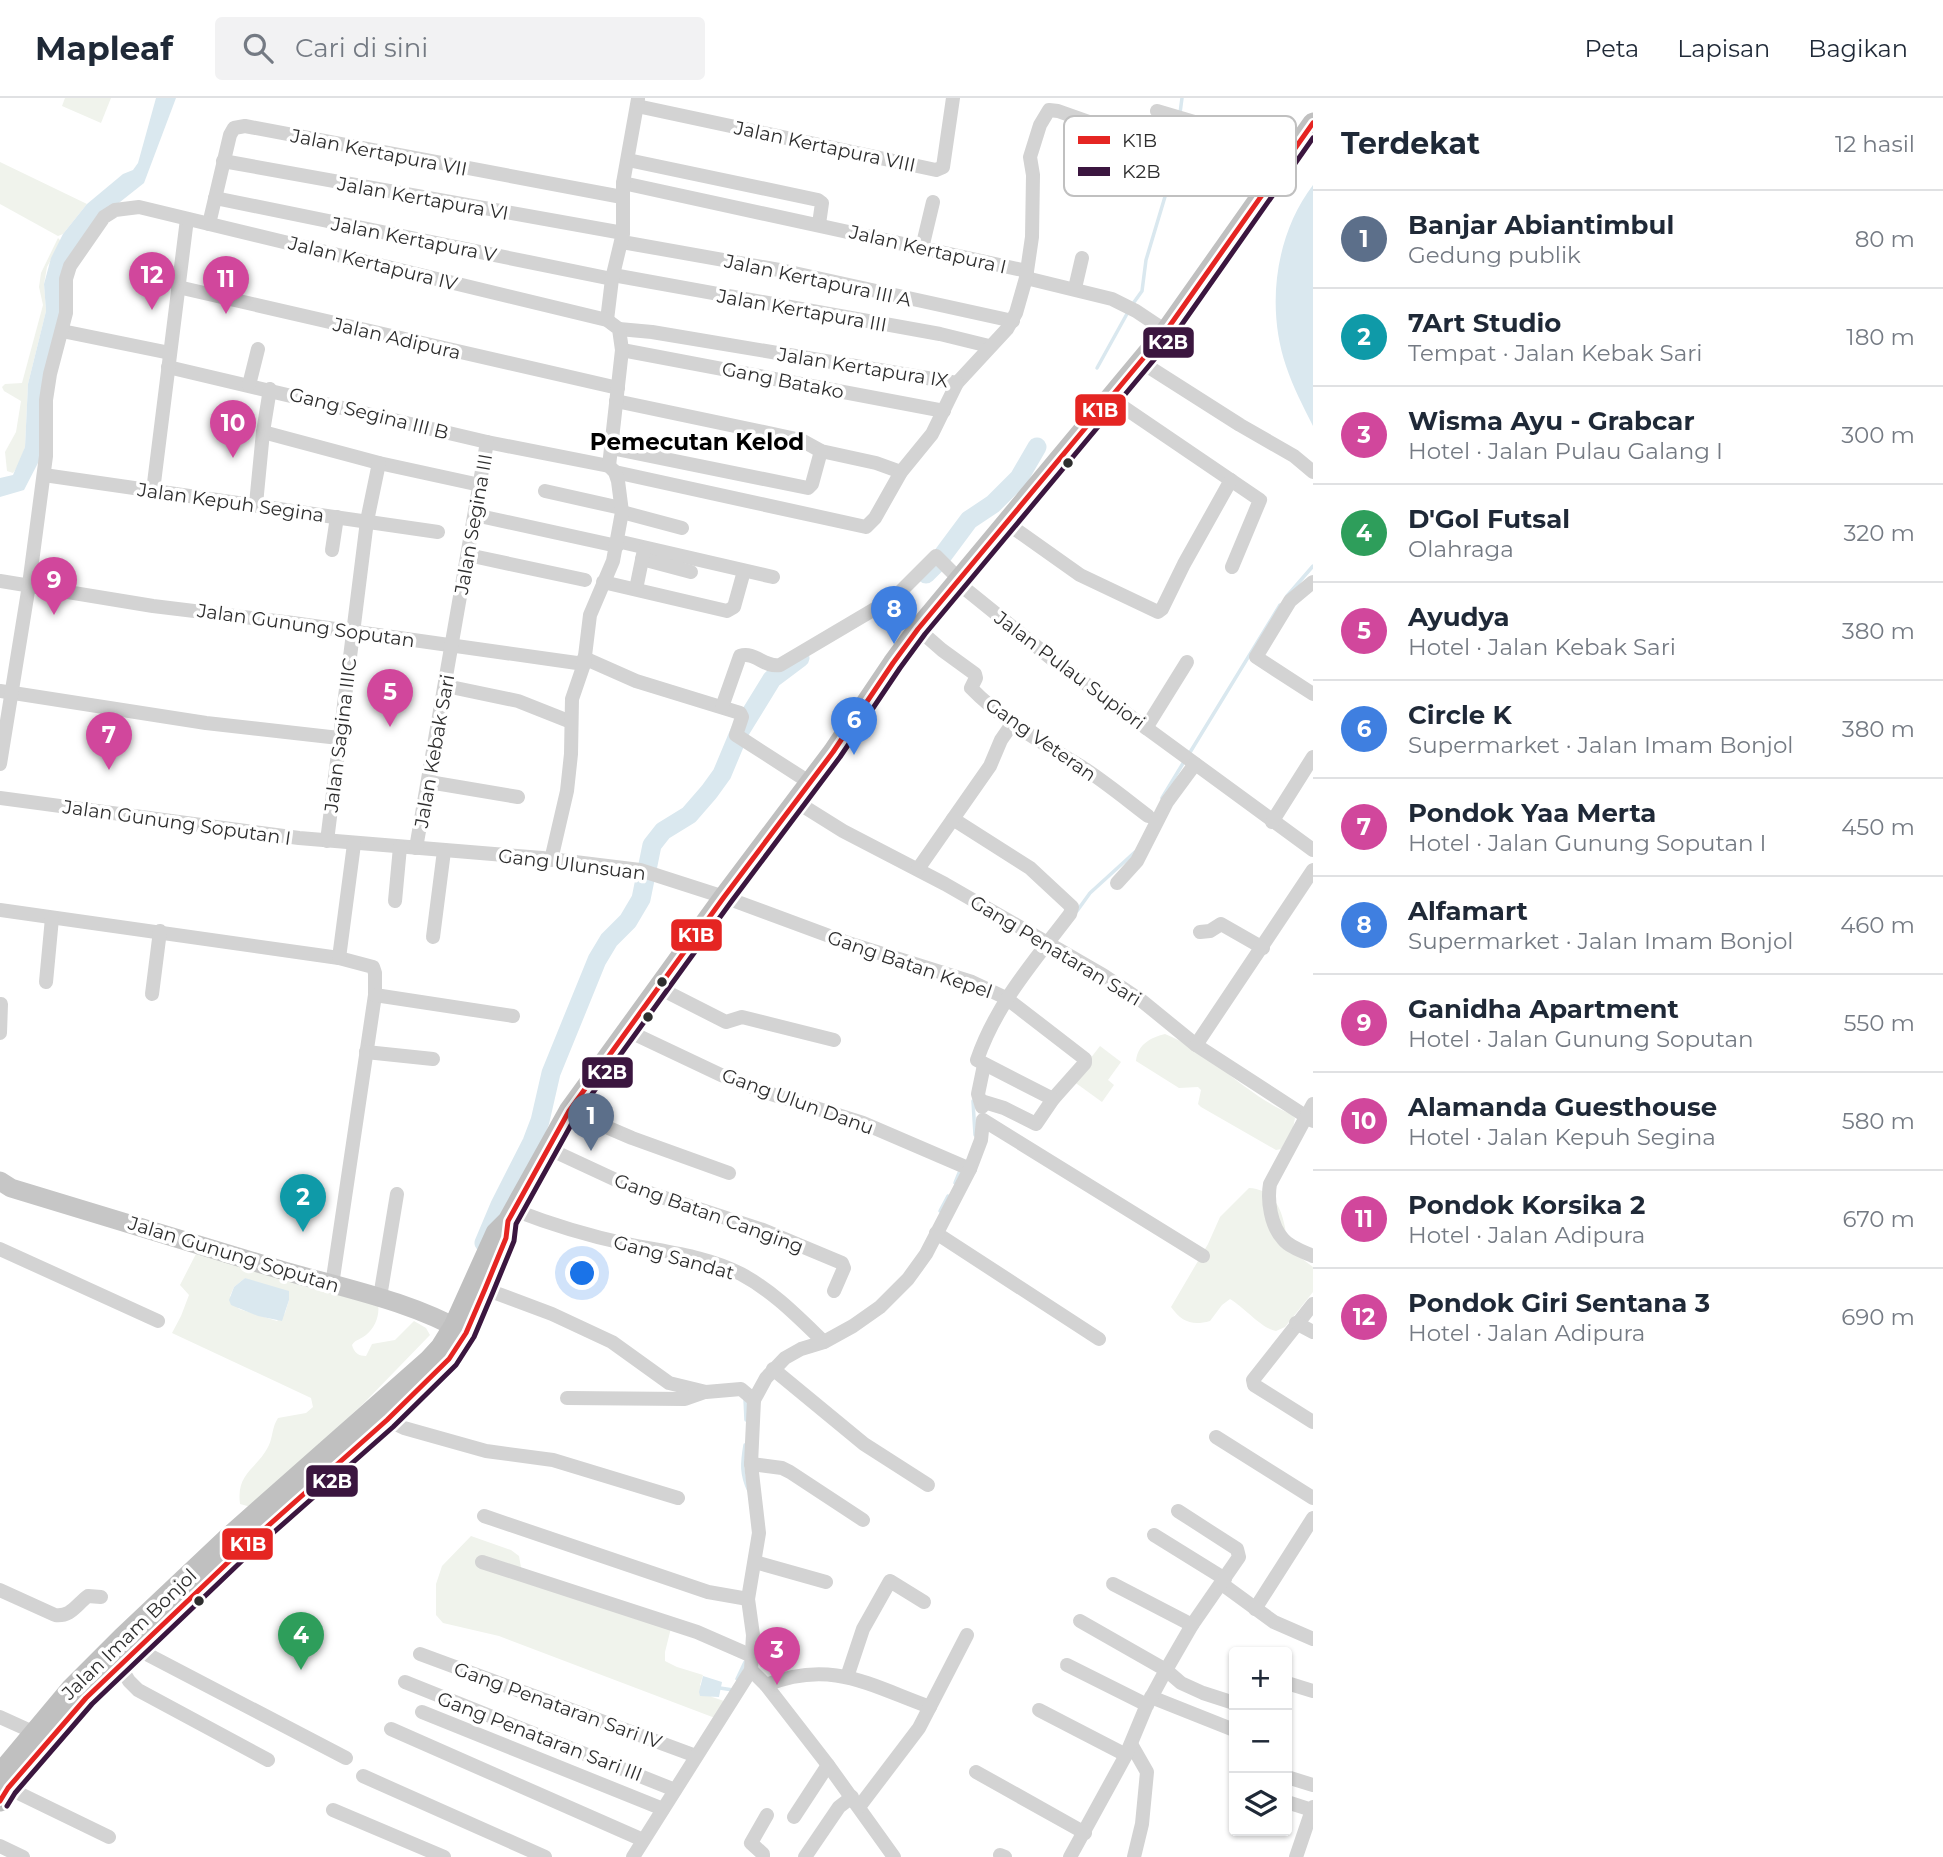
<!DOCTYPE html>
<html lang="id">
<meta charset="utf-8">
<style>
:root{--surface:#fff;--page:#f2f2f3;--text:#1f2937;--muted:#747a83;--line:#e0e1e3;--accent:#0f766e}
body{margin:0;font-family:Montserrat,sans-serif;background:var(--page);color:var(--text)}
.controls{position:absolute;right:21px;bottom:21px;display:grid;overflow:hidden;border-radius:7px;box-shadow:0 2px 5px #0004}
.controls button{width:63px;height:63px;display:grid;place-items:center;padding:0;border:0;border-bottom:2px solid var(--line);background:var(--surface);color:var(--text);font:35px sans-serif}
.you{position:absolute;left:583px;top:1176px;width:24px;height:24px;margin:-18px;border:5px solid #fff;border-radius:50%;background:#1a73e8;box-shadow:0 0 0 10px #1a73e833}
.badge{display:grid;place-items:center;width:46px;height:46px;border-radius:50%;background:var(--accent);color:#fff;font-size:23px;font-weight:700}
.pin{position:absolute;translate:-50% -58px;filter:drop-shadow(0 2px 4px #0008)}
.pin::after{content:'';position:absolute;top:37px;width:24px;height:21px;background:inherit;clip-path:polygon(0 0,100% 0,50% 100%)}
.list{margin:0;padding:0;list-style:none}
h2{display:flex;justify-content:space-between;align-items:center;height:91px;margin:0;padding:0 28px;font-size:30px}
h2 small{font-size:23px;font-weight:400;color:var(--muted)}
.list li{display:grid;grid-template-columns:46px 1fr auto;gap:21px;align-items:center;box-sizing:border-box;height:98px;padding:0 28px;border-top:2px solid var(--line)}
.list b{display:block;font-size:26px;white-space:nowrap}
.list p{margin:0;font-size:23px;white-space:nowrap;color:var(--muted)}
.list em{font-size:23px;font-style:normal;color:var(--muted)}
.icon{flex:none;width:38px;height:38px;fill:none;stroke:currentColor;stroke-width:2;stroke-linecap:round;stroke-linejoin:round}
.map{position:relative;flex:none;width:1313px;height:1759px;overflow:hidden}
header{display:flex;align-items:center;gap:42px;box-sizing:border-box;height:98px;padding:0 35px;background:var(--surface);border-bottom:2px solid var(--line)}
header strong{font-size:33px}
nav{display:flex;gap:38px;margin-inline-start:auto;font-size:24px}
.search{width:490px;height:63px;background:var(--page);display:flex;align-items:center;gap:18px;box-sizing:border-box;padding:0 24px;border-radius:7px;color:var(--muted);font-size:26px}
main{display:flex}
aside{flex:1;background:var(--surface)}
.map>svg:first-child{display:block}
.green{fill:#f0f3ec;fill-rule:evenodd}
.water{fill:#dae8ef}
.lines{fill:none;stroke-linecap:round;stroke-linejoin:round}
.stream{stroke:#dae8ef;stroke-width:3.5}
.river{stroke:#dae8ef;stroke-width:19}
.minor{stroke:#d3d3d3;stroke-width:14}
.major{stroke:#c6c6c6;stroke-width:19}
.highway{stroke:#c0c0c0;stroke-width:21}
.bus-1-casing{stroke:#fff;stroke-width:10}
.bus-2-casing{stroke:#fff;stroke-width:10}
.bus-1{stroke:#e52522;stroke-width:5}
.bus-2{stroke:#3b163f;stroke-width:5}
.bus-dot{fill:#2e2e2e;stroke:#fff;stroke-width:2.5}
.labels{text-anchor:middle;stroke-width:7;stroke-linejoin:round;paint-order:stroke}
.street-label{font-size:19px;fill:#2e2e2e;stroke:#fff}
.quarter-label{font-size:23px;font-weight:bold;fill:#000;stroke:#fff}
.key{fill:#fff;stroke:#c0c0c0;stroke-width:2}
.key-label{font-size:19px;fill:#2e2e2e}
.line-badge{stroke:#fff;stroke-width:2.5}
.badge-label{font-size:19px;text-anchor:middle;font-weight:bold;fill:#fff}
</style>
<header>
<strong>Mapleaf</strong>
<div class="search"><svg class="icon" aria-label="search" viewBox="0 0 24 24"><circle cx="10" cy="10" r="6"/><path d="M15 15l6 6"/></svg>Cari di sini</div>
<nav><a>Peta</a><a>Lapisan</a><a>Bagikan</a></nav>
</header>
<main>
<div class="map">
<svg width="1313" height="1759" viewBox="0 0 1313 1759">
<rect width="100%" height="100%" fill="#fff"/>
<g class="green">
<polygon points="65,0 111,0 101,25 62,8"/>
<polygon points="0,64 87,106 63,136 58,138 0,106"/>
<polygon points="58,140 61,143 47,169 44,186 46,213 28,286 25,349 19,367 13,375 7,373 5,354 16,334 21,303 4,293 2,289 5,286 22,285 43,207 39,189 41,175"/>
<path d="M1165,936c47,19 80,61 126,80l4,4 -2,10 -12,21 -5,1 -75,-43 -3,-3 3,-14 -3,-3 -19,1 -43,-27c2,-17 14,-23 29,-27z"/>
<polygon points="1100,948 1121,964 1108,982 1114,987 1102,1004 1073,983"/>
<path d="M1249,1090c34,2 35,36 40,61l24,18v25l-28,35 -9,4c-14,-2 -32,-24 -46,-32l-8,6 -12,16c-18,5 -28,1 -39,-14l37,-63 12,-27z"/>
<path d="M198,1152l180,54c2,11 -3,24 -12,31 -6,5 -10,4 -14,10 2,8 7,11 14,11l6,-12 23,-4 19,-19 12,7 4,7 -66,68 -113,104 -11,-3c-4,-32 17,-34 29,-59 4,-9 3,-18 9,-27l28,-5 7,-6 -2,-9 -139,-65 9,-17 8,-21 -9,-10zM245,1180l44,22 -4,13 -8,8 -38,-12 -9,-13 4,-9z"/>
<polygon points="471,1438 511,1452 519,1458 523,1481 671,1530 665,1554 665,1563 677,1569 703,1577 700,1587 712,1599 724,1603 715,1620 499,1538 443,1525 436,1517 436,1486 442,1468"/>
</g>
<g class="water">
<polygon points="156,0 176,0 144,85 120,104 97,119 62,198 39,363 24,392 0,399 0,380 13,377 25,349 28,286 46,213 44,186 51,160 63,136 87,106 123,76 133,72 138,65"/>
<path d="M1313,87v241c-10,-20 -20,-39 -27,-60 -20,-59 -11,-131 27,-181z"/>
<polygon points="245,1180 289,1193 289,1202 282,1223 258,1218 231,1207 229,1202 234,1189"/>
<polygon points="703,1578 722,1584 719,1599 700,1598 699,1594"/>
</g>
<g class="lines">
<g class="stream">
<polyline points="1180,15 1182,0"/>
<polyline points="1132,207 1142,193 1146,162 1173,72 1179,23"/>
<polyline points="1097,270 1128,214"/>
<polyline points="1287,498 1313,468"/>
<polyline points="1189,656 1280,507"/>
<polyline points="1162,700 1185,662"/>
<polyline points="1077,813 1090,795 1135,754"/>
<polyline points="973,1003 975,1037"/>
<polyline points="955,1085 961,1070"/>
<polyline points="940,1113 948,1098"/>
<polyline points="745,1301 746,1322"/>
<path d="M745,1347c-3,18 -4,29 4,46"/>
<polyline points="737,1581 745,1564"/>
<polyline points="720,1590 733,1592"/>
</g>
<g class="river">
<polyline points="926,476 937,465 969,422 993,406 1019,380 1037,349"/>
<polyline points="484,1145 500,1107 532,1044 540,1023 551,975 597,862 609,842 628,823 641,801 652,747 663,733 689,717 709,694 722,676 740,633 772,581 800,560"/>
</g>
<g class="minor">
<polyline points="637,8 936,72 943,69 953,0"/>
<polyline points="1157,13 1255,42 1290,58"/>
<polyline points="628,62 818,102 822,105 819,126"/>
<polyline points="223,63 623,135"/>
<polyline points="623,85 1027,173"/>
<polyline points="215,100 612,181"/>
<polyline points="209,126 230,37 234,30 245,28 622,99"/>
<polyline points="622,144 785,173 1013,223"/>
<polyline points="922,150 933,104"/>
<polyline points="613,177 940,236 989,248"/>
<polyline points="1026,180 1112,201 1136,213 1166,233"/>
<polyline points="178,189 618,290"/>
<polyline points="1075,190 1082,160"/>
<polyline points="607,222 612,181 623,135 623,85 638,1"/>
<polyline points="62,233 170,255"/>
<polyline points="622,252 944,313"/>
<polyline points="1141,264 1240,327 1294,358 1313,374"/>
<polyline points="168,269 487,344 609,368"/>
<polyline points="957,285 1007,231 1016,215 1026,180 1032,139 1033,77 1030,59 1040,27 1049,12 1058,13 1140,42 1172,51"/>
<polyline points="249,287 258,251"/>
<polyline points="1110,300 1260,402 1232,469"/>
<polyline points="616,303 801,342 821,353 876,365 901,374"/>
<polyline points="263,334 379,365 480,387"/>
<polyline points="611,350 808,390 812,386 821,353"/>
<polyline points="615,374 866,429 875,420 901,374 932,336 957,285 652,234 619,231"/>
<polyline points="44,377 438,434"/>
<polyline points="153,393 187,121"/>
<polyline points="545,393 621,410"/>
<polyline points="256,406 263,334 270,291"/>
<polyline points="622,414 682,430"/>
<polyline points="475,417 617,448"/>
<polyline points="1008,426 1080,477 1158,514 1162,511 1184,466 1231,382"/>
<polyline points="617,443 773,479"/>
<polyline points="332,452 337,419"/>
<polyline points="468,457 585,482"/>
<polyline points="642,461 691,474"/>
<polyline points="0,483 153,508 293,525 584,566"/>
<polyline points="603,484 727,513 734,509 744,473"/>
<polyline points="1313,484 1290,503 1256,559 1313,596"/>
<polyline points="958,485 1052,561 1313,752"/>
<polyline points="636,491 644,452"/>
<path d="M918,531l24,21 33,24 1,4 -5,10c32,33 72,55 111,79 23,15 45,33 66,49"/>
<polyline points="584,560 636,583 740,615 742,619 736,637 809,684"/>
<polyline points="446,588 518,603 571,624"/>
<polyline points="0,593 206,625 339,640"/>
<path d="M722,609l18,-51c15,-5 24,12 40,9l115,-68 41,-41 24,24"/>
<polyline points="1146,630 1187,564"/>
<polyline points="0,666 29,487 46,358 46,302 50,276 66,215 66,181 70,168 104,119 115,112 139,109 607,222 619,231 622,252 609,368 615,374 618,383 622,414 613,463 590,517 584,566 572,601 571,656 567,693 551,762"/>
<polyline points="429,684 518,699"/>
<polyline points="0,700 299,740 542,760 640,772 724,799 851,846 972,884 1006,900 1085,961 1085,965 1053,1001 1036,1026 1004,1010 981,1003"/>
<polyline points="795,703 843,733 945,786 1103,877 1142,903 1196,947 1313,1023"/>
<path d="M953,721l77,49 42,39 -2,7c-35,46 -74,90 -93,146l76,39"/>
<polyline points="1272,724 1313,659"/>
<polyline points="327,743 367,423 379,365"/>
<polyline points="416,750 487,344"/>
<polyline points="918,771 990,668 1001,642 1012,626"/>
<polyline points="1117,785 1137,763 1167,704 1195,666"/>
<polyline points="395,803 400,749"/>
<polyline points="0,812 339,860 373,869 375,875 375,897 332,1187"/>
<polyline points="1200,834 1210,833 1221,826 1263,850"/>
<polyline points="433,839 444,753"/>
<polyline points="339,860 354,746"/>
<polyline points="46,884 52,820"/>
<polyline points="659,890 726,924 742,919 834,942"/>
<polyline points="152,896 160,833"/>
<polyline points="375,897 513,918"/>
<polyline points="628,933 721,977 768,995 863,1025 970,1071"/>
<polyline points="0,935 1,906"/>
<polyline points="1196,947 1313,772"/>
<polyline points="366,954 433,961"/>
<path d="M1313,1006l-43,80c-3,17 1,42 13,55 6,8 21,13 30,17"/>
<polyline points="982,1009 978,996 984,967"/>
<polyline points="569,1013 632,1040 729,1075"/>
<polyline points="547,1050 631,1089 763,1132 842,1165 844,1170 834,1193"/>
<path d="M514,1112c36,14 75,26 113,34 38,8 80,12 114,30 32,17 57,43 83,68"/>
<polyline points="936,1135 1099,1241"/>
<polyline points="0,1151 158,1223"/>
<polyline points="485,1191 552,1216 612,1244 669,1285 706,1294 741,1291 754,1302"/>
<polyline points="380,1199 397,1096"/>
<polyline points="1313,1206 1253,1282 1254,1287 1313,1324"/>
<polyline points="1296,1225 1313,1234"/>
<polyline points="773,1271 864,1346 928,1387"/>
<polyline points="567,1300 685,1301 705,1294"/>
<polyline points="387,1322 404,1330 486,1353 553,1362 678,1400"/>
<polyline points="1216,1339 1313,1400"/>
<polyline points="751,1366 782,1370 790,1374 863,1422"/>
<polyline points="484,1418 708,1494 748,1501"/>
<polyline points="1154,1437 1225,1481"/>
<polyline points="482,1464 697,1534 752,1558"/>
<polyline points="755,1464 826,1484"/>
<polyline points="1113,1486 1192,1527"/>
<polyline points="1222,1486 1274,1524 1313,1541"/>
<path d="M0,1492l55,25c16,2 21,-10 33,-19l13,1"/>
<polyline points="1255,1511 1313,1420"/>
<polyline points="1080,1523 1166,1572 1181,1585 1203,1595 1234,1605"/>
<polyline points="137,1551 346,1660"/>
<polyline points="420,1556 696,1658"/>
<polyline points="1067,1567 1147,1607"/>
<polyline points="120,1568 129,1583 138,1592 268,1662"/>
<polyline points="751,1572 766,1587 828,1667 894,1759"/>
<polyline points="847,1579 863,1531 890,1483 924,1504"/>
<polyline points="405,1584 675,1692"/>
<polyline points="1287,1585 1313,1593"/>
<path d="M766,1587c65,-26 103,0 164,22"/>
<polyline points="1151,1599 1234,1632"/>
<polyline points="1039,1612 1126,1657"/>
<polyline points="422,1614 663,1711"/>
<polyline points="0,1619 33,1634"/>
<polyline points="391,1631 643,1742"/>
<polyline points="1131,1646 1147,1674 1142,1726 1134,1759"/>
<polyline points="976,1674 1085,1735"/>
<polyline points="363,1678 545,1759"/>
<polyline points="1287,1679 1313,1687"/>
<polyline points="8,1690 109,1739"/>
<polyline points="1287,1704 1312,1712"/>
<polyline points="859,1709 919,1630 967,1537"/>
<polyline points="333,1712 444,1759"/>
<polyline points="794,1719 828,1667"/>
<polyline points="0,1748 23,1759"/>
<polyline points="1000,1757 1005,1759"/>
<polyline points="633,1759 751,1572 753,1537 748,1501 759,1435 751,1366 754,1302 766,1280 785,1260 801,1251 824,1244 853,1228 880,1209 908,1181 926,1156 970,1071 981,1042 983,1022 1203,1158"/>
<polyline points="763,1759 763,1756 751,1745 767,1717"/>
<polyline points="805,1759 839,1709 852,1699"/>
<polyline points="1070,1759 1126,1657 1146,1609 1166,1572 1192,1527 1239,1459 1237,1451 1178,1413"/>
<polyline points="1296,1759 1313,1709"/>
</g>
<path class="major" d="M0,1083l11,7c89,27 178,54 267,81 64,19 130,31 188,64"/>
<g class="highway">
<polyline points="0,1676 71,1591 122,1540 229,1439 429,1262 441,1249 454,1228 496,1135 508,1123 569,1013 724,799 833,654 893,565 918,531 1166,233 1313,25"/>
<polyline points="0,1703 8,1690 86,1600 242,1451 387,1322 437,1273"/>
</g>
<defs>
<polyline id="bus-1" points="0,1703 8,1690 86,1600 242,1451 387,1322 449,1261 466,1235 485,1191 506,1140 508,1123 569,1013 724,799 833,654 893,565 918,531 1166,233 1313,25"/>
<polyline id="bus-2" points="7,1708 15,1695 92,1606 248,1457 393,1329 456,1267 474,1239 493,1194 514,1143 516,1126 576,1018 731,804 840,659 900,570 925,536 1173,239 1313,40"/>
</defs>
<use href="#bus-1" class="bus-1-casing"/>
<use href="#bus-2" class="bus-2-casing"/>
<use href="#bus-1" class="bus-1"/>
<use href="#bus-2" class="bus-2"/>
</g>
<g class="bus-dot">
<circle cx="1068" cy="365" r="6"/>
<circle cx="662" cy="884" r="6"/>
<circle cx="648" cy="919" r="6"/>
<circle cx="199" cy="1503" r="6"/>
</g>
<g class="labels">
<g class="street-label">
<text transform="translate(825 48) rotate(12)" y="7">Jalan Kertapura VIII</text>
<text transform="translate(379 54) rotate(11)" y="7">Jalan Kertapura VII</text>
<text transform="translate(423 100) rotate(10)" y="7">Jalan Kertapura VI</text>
<text transform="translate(414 141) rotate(11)" y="7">Jalan Kertapura V</text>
<text transform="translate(928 151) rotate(13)" y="7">Jalan Kertapura I</text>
<text transform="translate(373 165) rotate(14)" y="7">Jalan Kertapura IV</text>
<text transform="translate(818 182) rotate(12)" y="7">Jalan Kertapura III A</text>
<text transform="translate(802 212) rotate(10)" y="7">Jalan Kertapura III</text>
<text transform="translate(397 240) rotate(13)" y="7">Jalan Adipura</text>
<text transform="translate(863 269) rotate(9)" y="7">Jalan Kertapura IX</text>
<text transform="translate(783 282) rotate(11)" y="7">Gang Batako</text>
<text transform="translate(369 315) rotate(14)" y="7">Gang Segina III B</text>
<text transform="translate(231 404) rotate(8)" y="7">Jalan Kepuh Segina</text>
<text transform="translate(473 426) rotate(-80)" y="7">Jalan Segina III</text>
<text transform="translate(306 527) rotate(8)" y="7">Jalan Gunung Soputan</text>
<text transform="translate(1070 572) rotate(37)" y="7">Jalan Pulau Supiori</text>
<text transform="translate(340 637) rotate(-83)" y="7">Jalan Sagina IIIC</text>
<text transform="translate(1041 641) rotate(35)" y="7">Gang Veteran</text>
<text transform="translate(434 653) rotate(-80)" y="7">Jalan Kebak Sari</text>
<text transform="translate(177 724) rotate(8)" y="7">Jalan Gunung Soputan I</text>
<text transform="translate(572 766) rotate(7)" y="7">Gang Ulunsuan</text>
<text transform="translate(1056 852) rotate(31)" y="7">Gang Penataran Sari</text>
<text transform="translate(910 866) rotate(19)" y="7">Gang Batan Kepel</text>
<text transform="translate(798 1003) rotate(20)" y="7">Gang Ulun Danu</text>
<text transform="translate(709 1115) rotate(20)" y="7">Gang Batan Canging</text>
<text transform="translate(234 1156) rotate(17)" y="7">Jalan Gunung Soputan</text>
<text transform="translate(674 1159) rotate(15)" y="7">Gang Sandat</text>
<text transform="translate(129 1536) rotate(-44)" y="7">Jalan Imam Bonjol</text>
<text transform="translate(558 1607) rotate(20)" y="7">Gang Penataran Sari IV</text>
<text transform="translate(540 1638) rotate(21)" y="7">Gang Penataran Sari III</text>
</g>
<g class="quarter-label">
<text x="697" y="352">Pemecutan Kelod</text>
</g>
</g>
<rect x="1064" y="18" width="232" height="80" rx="10" class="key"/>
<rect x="1078" y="38" width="32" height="8" fill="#e52522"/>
<rect x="1078" y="69" width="32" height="9" fill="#3b163f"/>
<g class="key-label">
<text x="1122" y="49">K1B</text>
<text x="1122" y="80">K2B</text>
</g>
<g class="line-badge">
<rect x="1142" y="228" width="53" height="33" rx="7" fill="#3b163f"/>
<rect x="1074" y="295" width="53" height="34" rx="7" fill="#e52522"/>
<rect x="670" y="820" width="53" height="34" rx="7" fill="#e52522"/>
<rect x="581" y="958" width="53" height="33" rx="7" fill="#3b163f"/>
<rect x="305" y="1366" width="54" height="34" rx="7" fill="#3b163f"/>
<rect x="221" y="1429" width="53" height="34" rx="7" fill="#e52522"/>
</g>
<g class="badge-label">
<text x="1168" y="251">K2B</text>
<text x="1100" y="319">K1B</text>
<text x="696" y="844">K1B</text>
<text x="607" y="981">K2B</text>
<text x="332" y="1390">K2B</text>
<text x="248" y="1453">K1B</text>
</g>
</svg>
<div class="controls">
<button>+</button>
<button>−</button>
<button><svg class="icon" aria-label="layers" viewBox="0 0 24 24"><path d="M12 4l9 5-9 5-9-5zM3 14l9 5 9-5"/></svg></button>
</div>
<div class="you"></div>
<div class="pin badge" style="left:591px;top:1053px;background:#5c6f8a">1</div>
<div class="pin badge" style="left:303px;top:1134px;background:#0f9aa8">2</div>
<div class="pin badge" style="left:777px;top:1587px;background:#d1479c">3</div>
<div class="pin badge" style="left:301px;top:1572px;background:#2e9e5b">4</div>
<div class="pin badge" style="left:390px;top:629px;background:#d1479c">5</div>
<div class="pin badge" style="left:854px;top:657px;background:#3f7fe0">6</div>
<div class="pin badge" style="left:109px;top:672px;background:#d1479c">7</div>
<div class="pin badge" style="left:894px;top:546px;background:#3f7fe0">8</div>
<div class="pin badge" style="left:54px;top:517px;background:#d1479c">9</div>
<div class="pin badge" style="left:233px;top:360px;background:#d1479c">10</div>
<div class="pin badge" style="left:226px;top:216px;background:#d1479c">11</div>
<div class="pin badge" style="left:152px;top:212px;background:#d1479c">12</div>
</div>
<aside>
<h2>Terdekat<small>12 hasil</small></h2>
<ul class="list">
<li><span class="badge" style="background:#5c6f8a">1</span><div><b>Banjar Abiantimbul</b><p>Gedung publik</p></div><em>80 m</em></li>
<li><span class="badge" style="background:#0f9aa8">2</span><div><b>7Art Studio</b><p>Tempat · Jalan Kebak Sari</p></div><em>180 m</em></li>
<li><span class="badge" style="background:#d1479c">3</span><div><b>Wisma Ayu - Grabcar</b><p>Hotel · Jalan Pulau Galang I</p></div><em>300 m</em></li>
<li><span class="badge" style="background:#2e9e5b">4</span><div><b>D'Gol Futsal</b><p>Olahraga</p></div><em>320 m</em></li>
<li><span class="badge" style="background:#d1479c">5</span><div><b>Ayudya</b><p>Hotel · Jalan Kebak Sari</p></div><em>380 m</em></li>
<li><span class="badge" style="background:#3f7fe0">6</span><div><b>Circle K</b><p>Supermarket · Jalan Imam Bonjol</p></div><em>380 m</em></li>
<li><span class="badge" style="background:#d1479c">7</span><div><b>Pondok Yaa Merta</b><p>Hotel · Jalan Gunung Soputan I</p></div><em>450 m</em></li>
<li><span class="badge" style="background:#3f7fe0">8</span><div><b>Alfamart</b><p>Supermarket · Jalan Imam Bonjol</p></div><em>460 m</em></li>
<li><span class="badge" style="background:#d1479c">9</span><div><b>Ganidha Apartment</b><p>Hotel · Jalan Gunung Soputan</p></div><em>550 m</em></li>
<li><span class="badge" style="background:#d1479c">10</span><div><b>Alamanda Guesthouse</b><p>Hotel · Jalan Kepuh Segina</p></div><em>580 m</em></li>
<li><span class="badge" style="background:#d1479c">11</span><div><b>Pondok Korsika 2</b><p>Hotel · Jalan Adipura</p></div><em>670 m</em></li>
<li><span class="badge" style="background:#d1479c">12</span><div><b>Pondok Giri Sentana 3</b><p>Hotel · Jalan Adipura</p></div><em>690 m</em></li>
</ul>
</aside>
</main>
